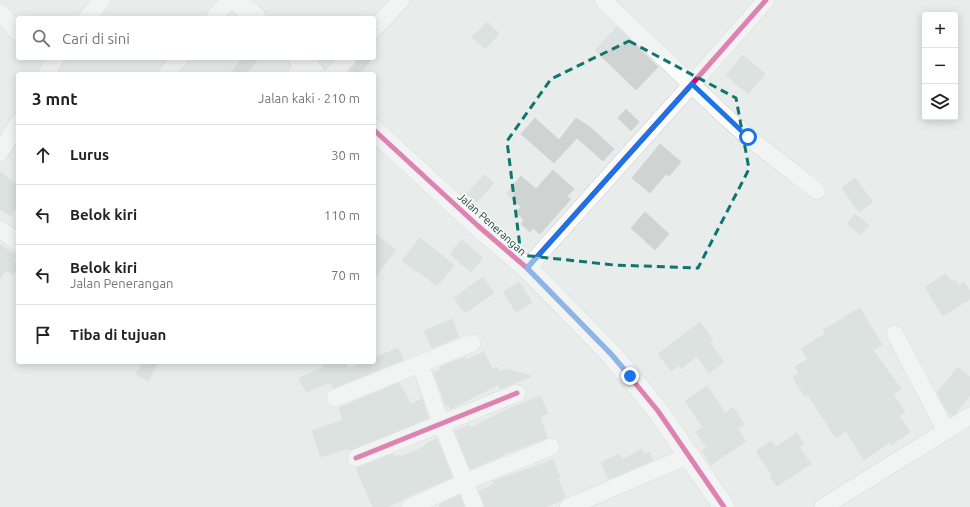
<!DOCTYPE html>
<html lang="id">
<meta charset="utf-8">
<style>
:root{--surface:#fff;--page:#f2f2f2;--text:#222;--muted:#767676;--line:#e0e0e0}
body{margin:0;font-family:Ubuntu,sans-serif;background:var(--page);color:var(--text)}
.controls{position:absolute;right:12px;top:12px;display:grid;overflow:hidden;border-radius:4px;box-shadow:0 2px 10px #0003}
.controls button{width:36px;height:36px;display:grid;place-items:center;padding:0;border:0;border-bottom:1px solid var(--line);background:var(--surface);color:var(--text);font:20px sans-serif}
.stop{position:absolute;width:12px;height:12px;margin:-9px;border:3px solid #1a73e8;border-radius:50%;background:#fff}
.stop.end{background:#1a73e8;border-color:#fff;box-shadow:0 1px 4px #0008}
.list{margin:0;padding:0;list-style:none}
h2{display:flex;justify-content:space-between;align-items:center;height:52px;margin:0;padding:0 16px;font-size:17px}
h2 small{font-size:13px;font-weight:400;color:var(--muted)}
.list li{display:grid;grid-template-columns:26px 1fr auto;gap:12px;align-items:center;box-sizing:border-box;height:60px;padding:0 16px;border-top:1px solid var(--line)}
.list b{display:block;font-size:15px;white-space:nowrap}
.list p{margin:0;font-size:13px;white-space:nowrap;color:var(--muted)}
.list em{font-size:13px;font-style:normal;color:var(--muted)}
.icon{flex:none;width:22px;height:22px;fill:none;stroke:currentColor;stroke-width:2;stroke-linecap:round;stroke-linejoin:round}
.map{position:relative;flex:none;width:970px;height:507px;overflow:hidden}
.search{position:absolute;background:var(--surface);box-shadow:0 2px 10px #0003;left:16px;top:16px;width:360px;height:44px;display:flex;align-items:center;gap:10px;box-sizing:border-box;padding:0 14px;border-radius:4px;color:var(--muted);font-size:15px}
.panel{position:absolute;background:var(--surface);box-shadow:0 2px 10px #0003;left:16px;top:72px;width:360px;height:292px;border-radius:4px}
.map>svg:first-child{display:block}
.building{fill:#cfd4d2;stroke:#d1d6d4}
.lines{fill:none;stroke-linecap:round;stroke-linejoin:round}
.minor-casing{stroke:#c5cac8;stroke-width:18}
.tertiary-casing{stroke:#c5cac8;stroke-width:22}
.minor{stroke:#fcfcfc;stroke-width:17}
.tertiary{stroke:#fcfcfc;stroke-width:21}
.cycleway-casing{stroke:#f7fbf9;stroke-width:8}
.cycleway{stroke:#d6006c;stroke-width:5}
.route{stroke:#1a73e8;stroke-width:5}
.marked{fill:none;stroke:#0f766e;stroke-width:3;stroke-dasharray:8 5;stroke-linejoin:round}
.labels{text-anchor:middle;stroke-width:3;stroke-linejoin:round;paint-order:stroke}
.street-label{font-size:11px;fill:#24423a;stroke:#f7fbf9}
</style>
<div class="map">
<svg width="970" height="507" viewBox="0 0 970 507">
<rect width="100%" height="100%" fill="#e8edeb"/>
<g class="building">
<polygon points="487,22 499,34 485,49 472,37"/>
<polygon points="617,27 658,67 636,90 595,50"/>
<polygon points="743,55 765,74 748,94 726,75"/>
<polygon points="243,58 259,58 246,74 230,74"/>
<polygon points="358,58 372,58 360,74 354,74 350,70 356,65"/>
<polygon points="626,109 639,122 631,131 618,118"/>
<polygon points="535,118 559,140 576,118 590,127 614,149 603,161 577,138 554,163 521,134"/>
<polygon points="660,144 681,162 669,176 666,174 650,193 632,178"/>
<polygon points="553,170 574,189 567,196 571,199 540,234 533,228 530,232 521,224 524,220 516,212 521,207 506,194 521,176 536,189"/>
<polygon points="0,172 18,186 18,205 10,216 0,209"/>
<polygon points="484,175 494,183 477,202 467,194"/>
<polygon points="855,178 873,202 859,212 842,188"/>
<polygon points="645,212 669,234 655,250 631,228"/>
<polygon points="855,214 869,225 861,235 847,224"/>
<polygon points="374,233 396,250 374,279"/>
<polygon points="420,238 454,265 437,286 418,271 417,272 402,261"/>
<polygon points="462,240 483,258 471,272 450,254"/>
<polygon points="0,245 17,256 13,261 18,264 18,267 13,274 6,270 0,279"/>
<polygon points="946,274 951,282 955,280 959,286 964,282 970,292 970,299 943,316 925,287"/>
<polygon points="483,277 494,293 465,313 454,298"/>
<polygon points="519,282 532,302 516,312 503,292"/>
<polygon points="860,308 882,345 873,350 901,389 893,394 905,412 899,416 910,432 891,445 890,442 864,460 846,431 836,438 808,395 805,397 793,377 799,374 795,367 808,359 801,349 826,333 823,330"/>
<polygon points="452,319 459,337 432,348 424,331"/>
<polygon points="700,322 713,340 710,343 724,362 709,373 697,356 681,369 679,365 671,371 658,354"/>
<polygon points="398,348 403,360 333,388 331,382 306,392 299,378 324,367 322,362 345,362 348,369 365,362 374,362 374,358"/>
<polygon points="484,352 492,369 497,367 499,372 506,369 532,376 500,389 498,385 450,409 449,405 446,406 434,373 441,370 440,367 465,357 466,360"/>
<polygon points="143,362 158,362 148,381 136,374"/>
<polygon points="958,367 970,377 970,395 956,413 952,416 948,412 937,393"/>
<polygon points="399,383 411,404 422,399 428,418 349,451 348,448 321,457 312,431 343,420 339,408 341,407"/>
<polygon points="707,386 725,413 733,407 744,424 737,428 746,441 711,465 702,451 707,448 696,432 703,427 685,401"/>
<polygon points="540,396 548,413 540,417 547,438 502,455 502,456 470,469 455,431 470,425 471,428 503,411"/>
<polygon points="797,433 804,444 799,447 811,464 777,486 770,476 772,475 756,451 771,441 776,447"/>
<polygon points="437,439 452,477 404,498 404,499 387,507 373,507 356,468 393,454 394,457 399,455 400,457 426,446 425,444"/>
<polygon points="641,449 644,455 649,452 653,460 609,479 601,463 619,454 623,460"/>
<polygon points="553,460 560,477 558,478 565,497 560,501 545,507 485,507 479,491 495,484 494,481"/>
<polygon points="460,495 464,507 440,507 439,505"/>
</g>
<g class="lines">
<defs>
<g id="minor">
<polyline points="603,0 728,119 748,137 817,191"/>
<polyline points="0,12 18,33"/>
<polyline points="87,18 102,0"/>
<polyline points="214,18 229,0"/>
<polyline points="374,29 401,0"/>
<polyline points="46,74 56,58"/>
<polyline points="166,74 180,58"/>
<polyline points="296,74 305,63"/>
<polyline points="333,74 348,58"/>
<polyline points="0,153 18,123"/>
<polyline points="0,229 18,243"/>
<polyline points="527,268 692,84 766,0"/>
<polyline points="895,334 946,431"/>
<polyline points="420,364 441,423 475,507"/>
<polyline points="335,398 472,343"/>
<polyline points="356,458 517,393"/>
<polyline points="410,507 465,482 551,447"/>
<polyline points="568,507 688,456"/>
<polyline points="823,507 970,416"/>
</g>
<g id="tertiary">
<polyline points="236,0 256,18"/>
<polyline points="299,58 315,74"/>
<polyline points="374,130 477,225 527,268 612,355 658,411 724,507"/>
</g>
</defs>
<use href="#minor" class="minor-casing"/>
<use href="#tertiary" class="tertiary-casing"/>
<use href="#minor" class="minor"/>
<use href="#tertiary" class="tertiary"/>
<defs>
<g id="cycleway">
<polyline points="374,130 477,225 527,268 612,355 658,411 724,507"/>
<polyline points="527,268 692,84 766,0"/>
<polyline points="356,458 517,393"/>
</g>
</defs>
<use href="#cycleway" class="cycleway-casing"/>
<use href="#cycleway" class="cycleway"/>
</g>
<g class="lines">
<polyline class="route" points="630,376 612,355 527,268 692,84 748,137"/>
</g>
<path d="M0 0H970V507H0ZM629,41l107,57 13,71 -51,99 -84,-3 -93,-10 -14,-114 44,-62z" fill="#e8edeb" fill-opacity=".55" fill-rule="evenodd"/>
<path class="marked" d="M629,41l107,57 13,71 -51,99 -84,-3 -93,-10 -14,-114 44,-62z"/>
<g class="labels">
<g class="street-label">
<text transform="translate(492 224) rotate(42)" y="4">Jalan Penerangan</text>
</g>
</g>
</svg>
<div class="controls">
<button>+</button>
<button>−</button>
<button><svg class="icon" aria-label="layers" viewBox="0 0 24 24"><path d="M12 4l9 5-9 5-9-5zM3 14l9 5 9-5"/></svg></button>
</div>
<div class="stop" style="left:748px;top:137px"></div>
<div class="stop end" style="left:630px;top:376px"></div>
<div class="search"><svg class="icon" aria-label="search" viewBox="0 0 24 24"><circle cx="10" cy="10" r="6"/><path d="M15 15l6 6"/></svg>Cari di sini</div>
<section class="panel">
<h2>3 mnt<small>Jalan kaki · 210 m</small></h2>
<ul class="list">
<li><svg class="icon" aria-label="ahead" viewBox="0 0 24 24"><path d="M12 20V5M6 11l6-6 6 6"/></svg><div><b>Lurus</b></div><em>30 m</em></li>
<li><svg class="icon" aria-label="left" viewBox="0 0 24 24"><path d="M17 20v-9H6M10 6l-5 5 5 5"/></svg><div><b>Belok kiri</b></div><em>110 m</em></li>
<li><svg class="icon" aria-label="left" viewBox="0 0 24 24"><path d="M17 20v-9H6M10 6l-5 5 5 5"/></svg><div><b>Belok kiri</b><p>Jalan Penerangan</p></div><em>70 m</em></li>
<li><svg class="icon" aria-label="arrive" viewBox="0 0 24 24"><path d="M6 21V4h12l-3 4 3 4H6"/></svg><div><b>Tiba di tujuan</b></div></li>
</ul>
</section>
</div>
